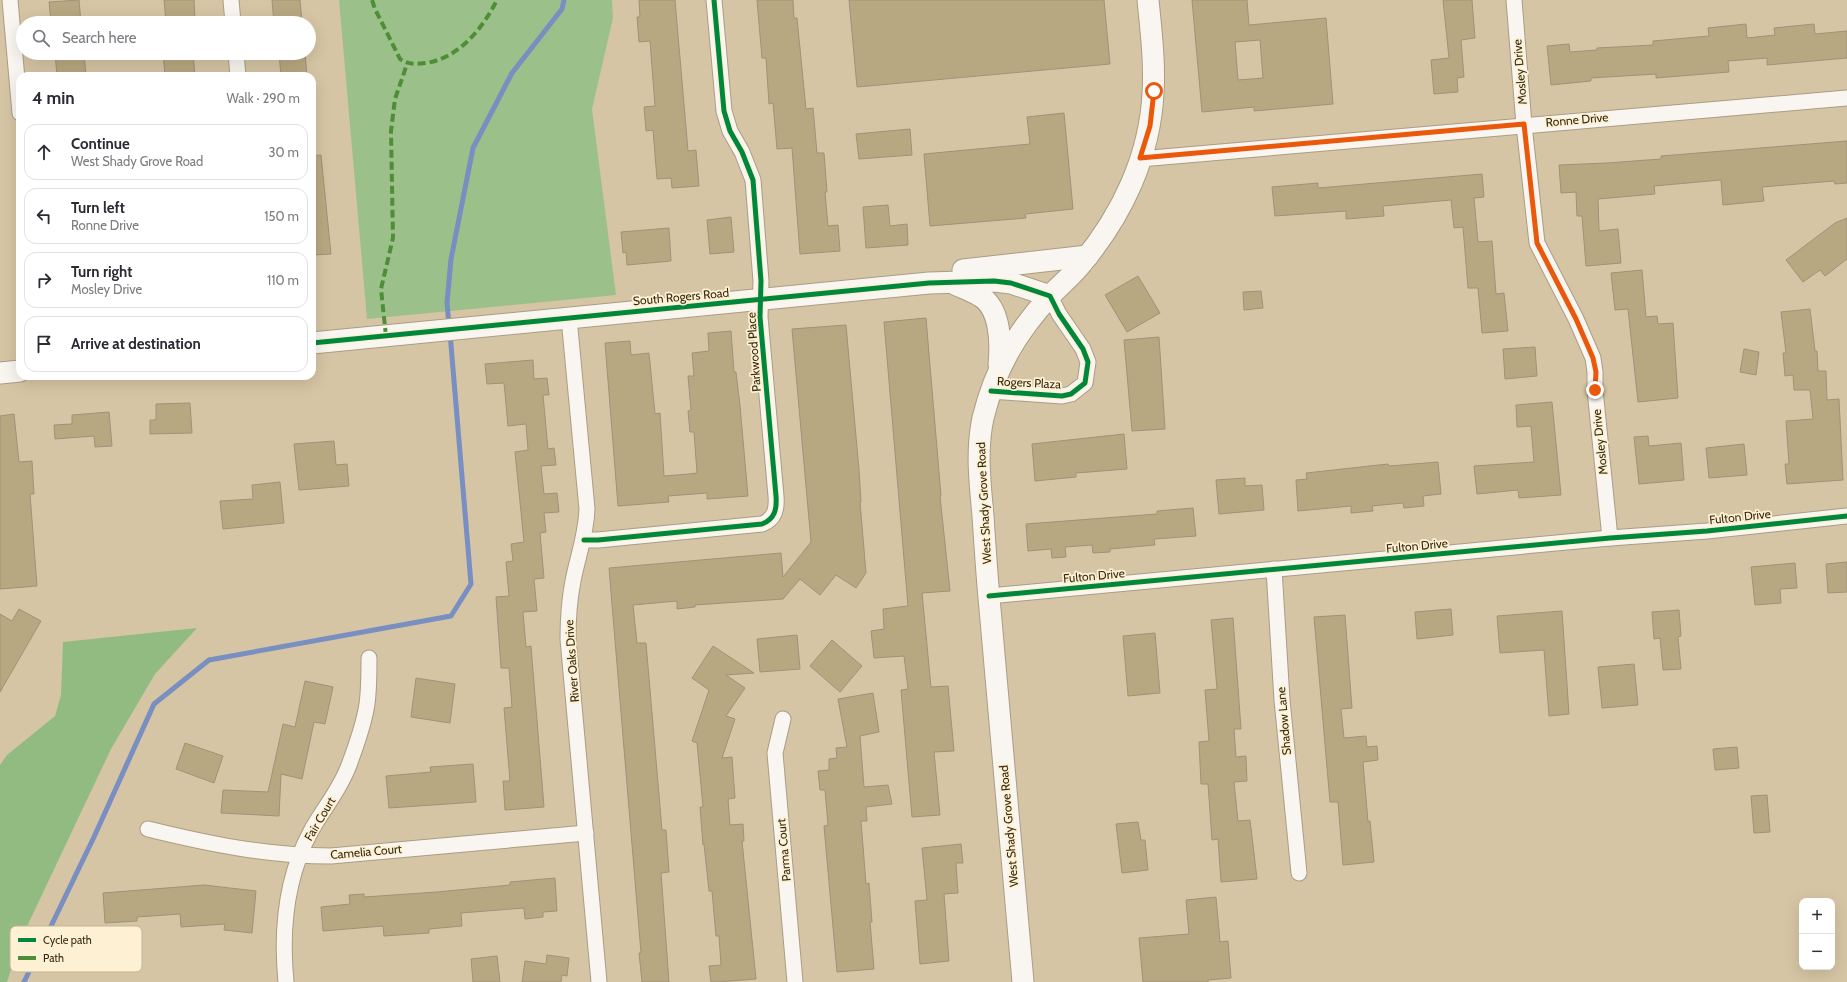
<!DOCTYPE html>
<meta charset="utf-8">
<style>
:root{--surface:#fff;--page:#f2f2f3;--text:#2b2b33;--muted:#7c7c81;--line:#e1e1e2}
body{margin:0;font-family:Cabin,sans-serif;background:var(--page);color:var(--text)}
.controls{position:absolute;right:12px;bottom:12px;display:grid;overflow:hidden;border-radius:8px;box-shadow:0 4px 16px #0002}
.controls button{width:36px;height:36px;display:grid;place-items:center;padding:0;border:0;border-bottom:1px solid var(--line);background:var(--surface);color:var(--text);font:20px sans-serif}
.stop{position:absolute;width:12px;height:12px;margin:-9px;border:3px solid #ea580c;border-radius:50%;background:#fff}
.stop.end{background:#ea580c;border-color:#fff;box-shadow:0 1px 4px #0008}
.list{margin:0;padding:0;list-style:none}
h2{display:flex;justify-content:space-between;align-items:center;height:52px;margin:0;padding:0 16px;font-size:17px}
h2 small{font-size:13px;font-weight:400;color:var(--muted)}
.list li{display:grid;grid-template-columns:26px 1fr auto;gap:12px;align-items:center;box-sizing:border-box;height:56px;margin:0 8px 8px;padding:0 8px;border:1px solid var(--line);border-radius:12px}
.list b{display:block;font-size:15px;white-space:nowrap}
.list p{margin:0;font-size:13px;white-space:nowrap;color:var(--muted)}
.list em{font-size:13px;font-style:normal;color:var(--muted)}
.icon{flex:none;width:22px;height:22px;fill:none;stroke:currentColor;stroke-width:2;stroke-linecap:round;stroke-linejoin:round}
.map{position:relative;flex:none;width:1847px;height:982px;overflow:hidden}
.search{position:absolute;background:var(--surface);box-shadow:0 4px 16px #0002;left:16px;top:16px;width:300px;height:44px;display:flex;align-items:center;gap:10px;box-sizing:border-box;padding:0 14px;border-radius:22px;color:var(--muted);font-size:15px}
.panel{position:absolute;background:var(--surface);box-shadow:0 4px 16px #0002;left:16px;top:72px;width:300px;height:308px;border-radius:12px}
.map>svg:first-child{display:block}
.green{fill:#9cc08a}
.forest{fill:#92bb81}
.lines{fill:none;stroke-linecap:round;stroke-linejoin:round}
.stream{stroke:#798ec1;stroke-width:5}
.building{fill:#b8a881;stroke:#9f9279;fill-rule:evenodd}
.street-casing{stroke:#aa9d84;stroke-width:17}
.secondary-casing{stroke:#aa9d84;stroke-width:23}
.street{stroke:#f9f6f1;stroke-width:15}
.secondary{stroke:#f9f6f1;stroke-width:21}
.quiet{stroke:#4e8e37;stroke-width:4;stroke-dasharray:8 4;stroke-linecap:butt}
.cycleway-casing{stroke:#fef0d2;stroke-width:8}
.cycleway{stroke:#00873e;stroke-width:5}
.route{stroke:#ea580c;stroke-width:5}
.labels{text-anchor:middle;stroke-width:3.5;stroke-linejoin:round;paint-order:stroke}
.street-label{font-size:12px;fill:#352a11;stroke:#fef0d2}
.key{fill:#fef0d2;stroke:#c2b598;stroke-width:1}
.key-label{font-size:11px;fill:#352a11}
</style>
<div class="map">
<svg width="1847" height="982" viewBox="0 0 1847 982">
<rect width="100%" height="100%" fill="#d5c5a4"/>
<polygon class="green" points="339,0 612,0 613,18 592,109 616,295 367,319"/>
<polygon class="forest" points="197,628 155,674 111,749 21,939 7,982 0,982 0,765 7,755 55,716 61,695 63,642"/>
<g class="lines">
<g class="stream">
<polyline points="449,325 447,303 451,259 473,148 512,73 562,9 564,0"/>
<polyline points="24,982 94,837 154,704 209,660 451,616 471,584 450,333"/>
</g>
</g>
<g class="building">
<polygon points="79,0 81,23 51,23 49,2"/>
<polygon points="164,0 194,0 195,19 166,22"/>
<polygon points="272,0 300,0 302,23 274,23"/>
<polygon points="639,0 675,0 688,151 696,150 699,186 672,188 671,178 657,179 653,130 646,131 644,107 655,106 650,41 639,42 637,17 640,17"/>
<polygon points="757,0 793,0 794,18 797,18 806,109 813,108 817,153 824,153 827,192 825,192 828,226 838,225 840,251 800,254 792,148 777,149 773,103 769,104 766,58 762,58"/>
<polygon points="849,0 1104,0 1110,64 857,87"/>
<path d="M1192,0h55l2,25 77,-7 7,86 -79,7v-4l-52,5zM1260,40l3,38 -25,2 -3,-38z"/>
<polygon points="1443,0 1472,0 1475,38 1461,40 1464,77 1457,78 1458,92 1434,94 1431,60 1449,58"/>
<polygon points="1746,24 1747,38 1775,35 1774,28 1814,24 1815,34 1847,31 1847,58 1767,65 1767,58 1728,61 1729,72 1656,78 1656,74 1591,78 1591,81 1551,85 1547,46 1569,44 1570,52 1597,50 1597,48 1653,45 1653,41 1709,36 1708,28"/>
<polygon points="55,53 84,53 86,76 57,76"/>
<polygon points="163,53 193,53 195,76 165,76"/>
<polygon points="279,53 305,53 307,76 281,76"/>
<polygon points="1064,113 1073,209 1025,214 1026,218 930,226 924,154 1030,144 1027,117"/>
<polygon points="910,129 912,155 859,159 856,134"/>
<polygon points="1847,141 1847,183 1835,184 1834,181 1762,187 1764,201 1723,205 1721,180 1654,186 1655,194 1598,199 1599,231 1618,229 1621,263 1586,266 1582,216 1577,216 1576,192 1561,193 1559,165 1607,163 1661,159 1661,156"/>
<polygon points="321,155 331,254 312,255 312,156"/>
<polygon points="1482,174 1484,197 1474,198 1478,242 1492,241 1496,294 1504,293 1508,331 1482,333 1478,288 1468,288 1463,227 1454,228 1451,200 1383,206 1384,216 1346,219 1346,211 1275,216 1272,187 1318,183 1318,188"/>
<polygon points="888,205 890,226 907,224 908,245 866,248 863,207"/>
<polygon points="731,217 734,252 710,254 707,220"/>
<polygon points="1847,218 1847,259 1825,276 1820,270 1803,282 1786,260 1835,223"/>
<polygon points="669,228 671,261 627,265 626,252 623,253 621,232"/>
<polygon points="1642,270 1646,317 1657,316 1658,324 1673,323 1678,398 1638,402 1628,309 1615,310 1611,273"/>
<polygon points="1138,276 1160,313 1127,332 1105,295"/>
<polygon points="1261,291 1263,308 1244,310 1243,292"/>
<polygon points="1810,309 1815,351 1817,351 1818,371 1826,371 1827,400 1839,399 1843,480 1787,484 1785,464 1789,464 1786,421 1813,419 1810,390 1794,390 1793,375 1785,376 1783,353 1786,353 1781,312"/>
<polygon points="926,318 941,496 940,496 950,591 922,593 931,687 948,686 954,751 934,752 940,815 912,817 901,690 908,689 904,656 874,658 871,631 884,629 883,609 908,606 884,322"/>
<polygon points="846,325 859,470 861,502 860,502 866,573 856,588 836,575 820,595 800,579 783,599 695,605 695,607 677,609 677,601 633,605 637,643 646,643 662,830 666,830 669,872 661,873 669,982 642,982 639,953 641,953 609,568 781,553 783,577 811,542 792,329"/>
<polygon points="731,331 734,372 736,372 740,406 748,496 707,499 707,493 668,496 669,502 618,506 605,343 630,341 631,355 649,353 655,414 660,413 664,476 689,474 697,473 694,432 690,432 688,411 691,410 688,376 694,376 692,353 709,351 708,333"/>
<polygon points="1159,337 1165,429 1132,431 1124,340"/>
<polygon points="1535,347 1537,376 1505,379 1503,349"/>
<polygon points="1744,349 1759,352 1756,375 1740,372"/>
<polygon points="533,360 534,379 547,378 549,395 543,395 548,449 554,448 556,465 541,466 544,494 557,493 559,512 544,513 546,532 540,533 544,578 534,579 537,611 523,612 526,647 531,646 544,807 505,810 503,781 510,781 504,708 512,707 509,668 501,668 496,597 509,596 506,562 513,561 511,544 524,542 515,452 528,450 526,424 508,426 504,383 487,384 485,364"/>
<polygon points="1552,402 1561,495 1519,498 1518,490 1477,494 1474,466 1534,462 1531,426 1517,427 1516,405"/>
<polygon points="190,403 192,433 150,434 150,420 156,420 156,404"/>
<polygon points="109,412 112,446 95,447 94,436 55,439 54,425 72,424 72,415"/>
<polygon points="14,414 19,462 32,461 34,494 30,494 37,586 0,589 0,416"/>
<polygon points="1124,434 1127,469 1076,473 1076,477 1035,481 1032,444"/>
<polygon points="1648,436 1649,446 1681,443 1684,480 1639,484 1634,437"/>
<polygon points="334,441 336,465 347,464 349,486 299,490 294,444"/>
<polygon points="1744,444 1747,475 1709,478 1706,448"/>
<polygon points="1438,462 1441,494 1423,496 1424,506 1404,508 1403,503 1372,506 1373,511 1351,513 1351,506 1298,511 1296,480 1307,479 1306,473 1388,464 1389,466"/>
<polygon points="1245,478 1245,486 1262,485 1264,510 1219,514 1216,480"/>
<polygon points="280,482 284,523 223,529 220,501 253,499 252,485"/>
<polygon points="1193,508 1196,536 1154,539 1155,545 1110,549 1110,552 1093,553 1092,545 1065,547 1066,557 1052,558 1051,549 1028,551 1026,524 1157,514 1157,511"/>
<polygon points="1847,562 1847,592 1828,593 1826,564"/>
<polygon points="1795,563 1797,588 1780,589 1781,603 1755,605 1751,567"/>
<polygon points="19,609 41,621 0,692 0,614 12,621"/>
<polygon points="1451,609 1453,635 1417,639 1415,612"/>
<polygon points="1679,610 1681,636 1678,637 1681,669 1663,670 1660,638 1654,639 1652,612"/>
<polygon points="1562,611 1569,714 1549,716 1544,650 1500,653 1497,616"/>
<polygon points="1345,615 1352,708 1341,709 1344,738 1366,736 1367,747 1377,746 1378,760 1363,762 1368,822 1370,821 1374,862 1343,865 1338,802 1330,802 1314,617"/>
<polygon points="1233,618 1241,729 1234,729 1236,757 1246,756 1247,781 1234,782 1238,821 1250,820 1257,879 1221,882 1218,839 1212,840 1208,784 1201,784 1199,742 1209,741 1205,690 1217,689 1211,620"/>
<polygon points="1155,633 1160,693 1128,696 1123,636"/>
<polygon points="797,635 800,669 760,672 757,639"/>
<polygon points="832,640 862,666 840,692 810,666"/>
<polygon points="713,646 754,673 726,675 745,688 726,716 735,719 722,758 732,757 735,798 728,799 730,825 743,824 744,841 742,841 756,979 718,982 711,982 709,966 721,965 719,936 716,936 712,891 709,891 704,844 703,845 700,807 703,807 697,743 692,741 709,690 692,678"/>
<polygon points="1634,664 1638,705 1602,708 1598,667"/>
<polygon points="416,678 455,684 450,723 411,717"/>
<polygon points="305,681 333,687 325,724 314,722 302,779 281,774 279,816 221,813 223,790 268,792 283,724 295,727"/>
<polygon points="873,693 879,732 860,736 864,787 888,785 892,804 866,807 867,821 861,821 866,884 869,883 872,922 870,922 874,969 837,972 824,826 828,825 825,790 820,790 818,771 829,770 829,759 837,758 836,748 847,747 838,699"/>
<polygon points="185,743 223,756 214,783 176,769"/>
<polygon points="1737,747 1739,768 1715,770 1713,749"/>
<polygon points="473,764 476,802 389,808 386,776 431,772 430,767"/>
<polygon points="1767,795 1770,832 1754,833 1751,796"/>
<polygon points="1138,822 1141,840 1145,840 1148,870 1122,873 1116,824"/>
<polygon points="961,844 963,863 956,863 958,893 944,894 949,961 920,964 915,901 927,900 922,848"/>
<polygon points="555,878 557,911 543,912 543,917 525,919 524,908 461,913 462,926 429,929 429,933 384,936 383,926 323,931 321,907 350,904 349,895 364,894 364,897 437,892 510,885 510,882"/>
<polygon points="204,885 256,891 252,933 224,930 225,924 181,927 180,914 137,917 137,921 105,923 103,893"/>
<polygon points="1216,897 1220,942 1228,941 1231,978 1208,980 1208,982 1143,982 1139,938 1189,934 1186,900"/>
<polygon points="547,955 569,958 567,976 562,975 561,982 522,982 525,961 546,964"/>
<polygon points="497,956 500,982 473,982 471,959"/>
</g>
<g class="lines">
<defs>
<g id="street">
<polyline points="10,0 20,113"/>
<polyline points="231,0 233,23"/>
<polyline points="1514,0 1524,125 1537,243 1576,319 1593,358 1595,372 1595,390 1610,538"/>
<polyline points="236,53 238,76"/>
<polyline points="1140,159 1847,98"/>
<path d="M569,318l18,191c-1,27 -9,46 -14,72 -4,20 -5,38 -5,58l31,343"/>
<polyline points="991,391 1062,396 1071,394 1085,383 1088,362 1083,349 1059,314 1050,296"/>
<path d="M584,540h14l164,-16c13,-5 15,-15 14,-28l-16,-179 1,-36 -8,-101 -11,-28 -12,-21 -6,-20 -10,-111"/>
<polyline points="1274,569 1282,700 1299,873"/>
<polyline points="989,596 1610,538 1707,531 1847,516"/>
<polyline points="783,719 775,753 795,982"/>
<path d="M148,829c61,15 120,27 183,27l255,-23"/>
<path d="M286,982c-5,-51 0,-105 25,-151 12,-22 29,-41 38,-66 7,-19 15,-40 18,-61 2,-15 2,-31 2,-46"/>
</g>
<g id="secondary">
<polyline points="963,270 1088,256"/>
<path d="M955,284c8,4 17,7 25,12 21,12 21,48 19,69"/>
<polyline points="312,343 929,283 994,281 1011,283 1050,296"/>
<polyline points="0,373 20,371"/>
<path d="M1023,982c-11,-124 -22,-249 -33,-373 -3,-31 -5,-62 -7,-93 -3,-33 -7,-66 0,-98 12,-49 33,-85 67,-122 10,-11 23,-21 32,-33 40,-48 68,-107 71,-170 2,-30 -2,-63 -5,-93"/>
</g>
</defs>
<use href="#street" class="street-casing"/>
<use href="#secondary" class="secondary-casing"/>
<use href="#street" class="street"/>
<use href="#secondary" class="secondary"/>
<g class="quiet">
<path d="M372,0l3,9 25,50c8,6 16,5 26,4 33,-5 57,-35 71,-63"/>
<polyline points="386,336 381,289 393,238 391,131 395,99 407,64"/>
</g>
<defs>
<g id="cycleway">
<polyline points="312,343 929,283 994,281 1011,283 1050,296 1059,314 1083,349 1088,362 1085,383 1071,394 1062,396 991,391"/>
<path d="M584,540h14l164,-16c13,-5 15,-15 14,-28l-16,-179 1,-36 -8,-101 -11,-28 -12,-21 -6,-20 -10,-111"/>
<polyline points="989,596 1610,538 1707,531 1847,516"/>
</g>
</defs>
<use href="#cycleway" class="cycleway-casing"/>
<use href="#cycleway" class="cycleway"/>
</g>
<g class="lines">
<polyline class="route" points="1154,91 1150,126 1140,158 1524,124 1537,243 1576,319 1593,358 1596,372 1595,390"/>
</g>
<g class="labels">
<g class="street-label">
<text transform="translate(1520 72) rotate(-95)" y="4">Mosley Drive</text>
<text transform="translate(1577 120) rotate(-5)" y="4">Ronne Drive</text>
<text transform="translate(681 297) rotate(-5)" y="4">South Rogers Road</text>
<text transform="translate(754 352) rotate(-94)" y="4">Parkwood Place</text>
<text transform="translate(1029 383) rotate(3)" y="4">Rogers Plaza</text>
<text transform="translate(1600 442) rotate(-96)" y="4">Mosley Drive</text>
<text transform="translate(984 503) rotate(-93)" y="4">West Shady Grove Road</text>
<text transform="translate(1740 517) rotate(-6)" y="4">Fulton Drive</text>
<text transform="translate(1417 546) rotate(-5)" y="4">Fulton Drive</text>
<text transform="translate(1094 576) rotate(-5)" y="4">Fulton Drive</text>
<text transform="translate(572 661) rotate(-94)" y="4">River Oaks Drive</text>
<text transform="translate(1284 721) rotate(-95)" y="4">Shadow Lane</text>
<text transform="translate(320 819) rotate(-59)" y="4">Fair Court</text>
<text transform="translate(1009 826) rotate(-95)" y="4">West Shady Grove Road</text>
<text transform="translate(784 850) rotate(-95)" y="4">Parma Court</text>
<text transform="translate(366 852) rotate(-5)" y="4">Camelia Court</text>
</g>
</g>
<rect x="10" y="926" width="132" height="46" rx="6" class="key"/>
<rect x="18" y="938" width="18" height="4" fill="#00873e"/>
<rect x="18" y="956" width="18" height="4" fill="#4e8e37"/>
<g class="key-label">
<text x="43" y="944">Cycle path</text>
<text x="43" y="962">Path</text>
</g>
</svg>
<div class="controls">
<button>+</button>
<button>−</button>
</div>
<div class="stop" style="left:1154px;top:91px"></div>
<div class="stop end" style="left:1595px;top:390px"></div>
<div class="search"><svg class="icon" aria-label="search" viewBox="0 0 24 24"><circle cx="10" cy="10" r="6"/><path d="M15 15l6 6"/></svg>Search here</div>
<section class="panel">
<h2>4 min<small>Walk · 290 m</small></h2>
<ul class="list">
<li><svg class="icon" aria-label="ahead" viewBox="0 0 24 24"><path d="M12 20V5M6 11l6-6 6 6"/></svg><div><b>Continue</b><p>West Shady Grove Road</p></div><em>30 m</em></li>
<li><svg class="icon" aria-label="left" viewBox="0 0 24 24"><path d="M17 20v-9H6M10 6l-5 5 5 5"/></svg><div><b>Turn left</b><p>Ronne Drive</p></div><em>150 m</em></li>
<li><svg class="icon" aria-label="right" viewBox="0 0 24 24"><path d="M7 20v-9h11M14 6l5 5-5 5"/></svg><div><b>Turn right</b><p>Mosley Drive</p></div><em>110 m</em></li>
<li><svg class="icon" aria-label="arrive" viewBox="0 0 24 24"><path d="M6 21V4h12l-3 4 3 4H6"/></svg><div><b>Arrive at destination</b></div></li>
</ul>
</section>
</div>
